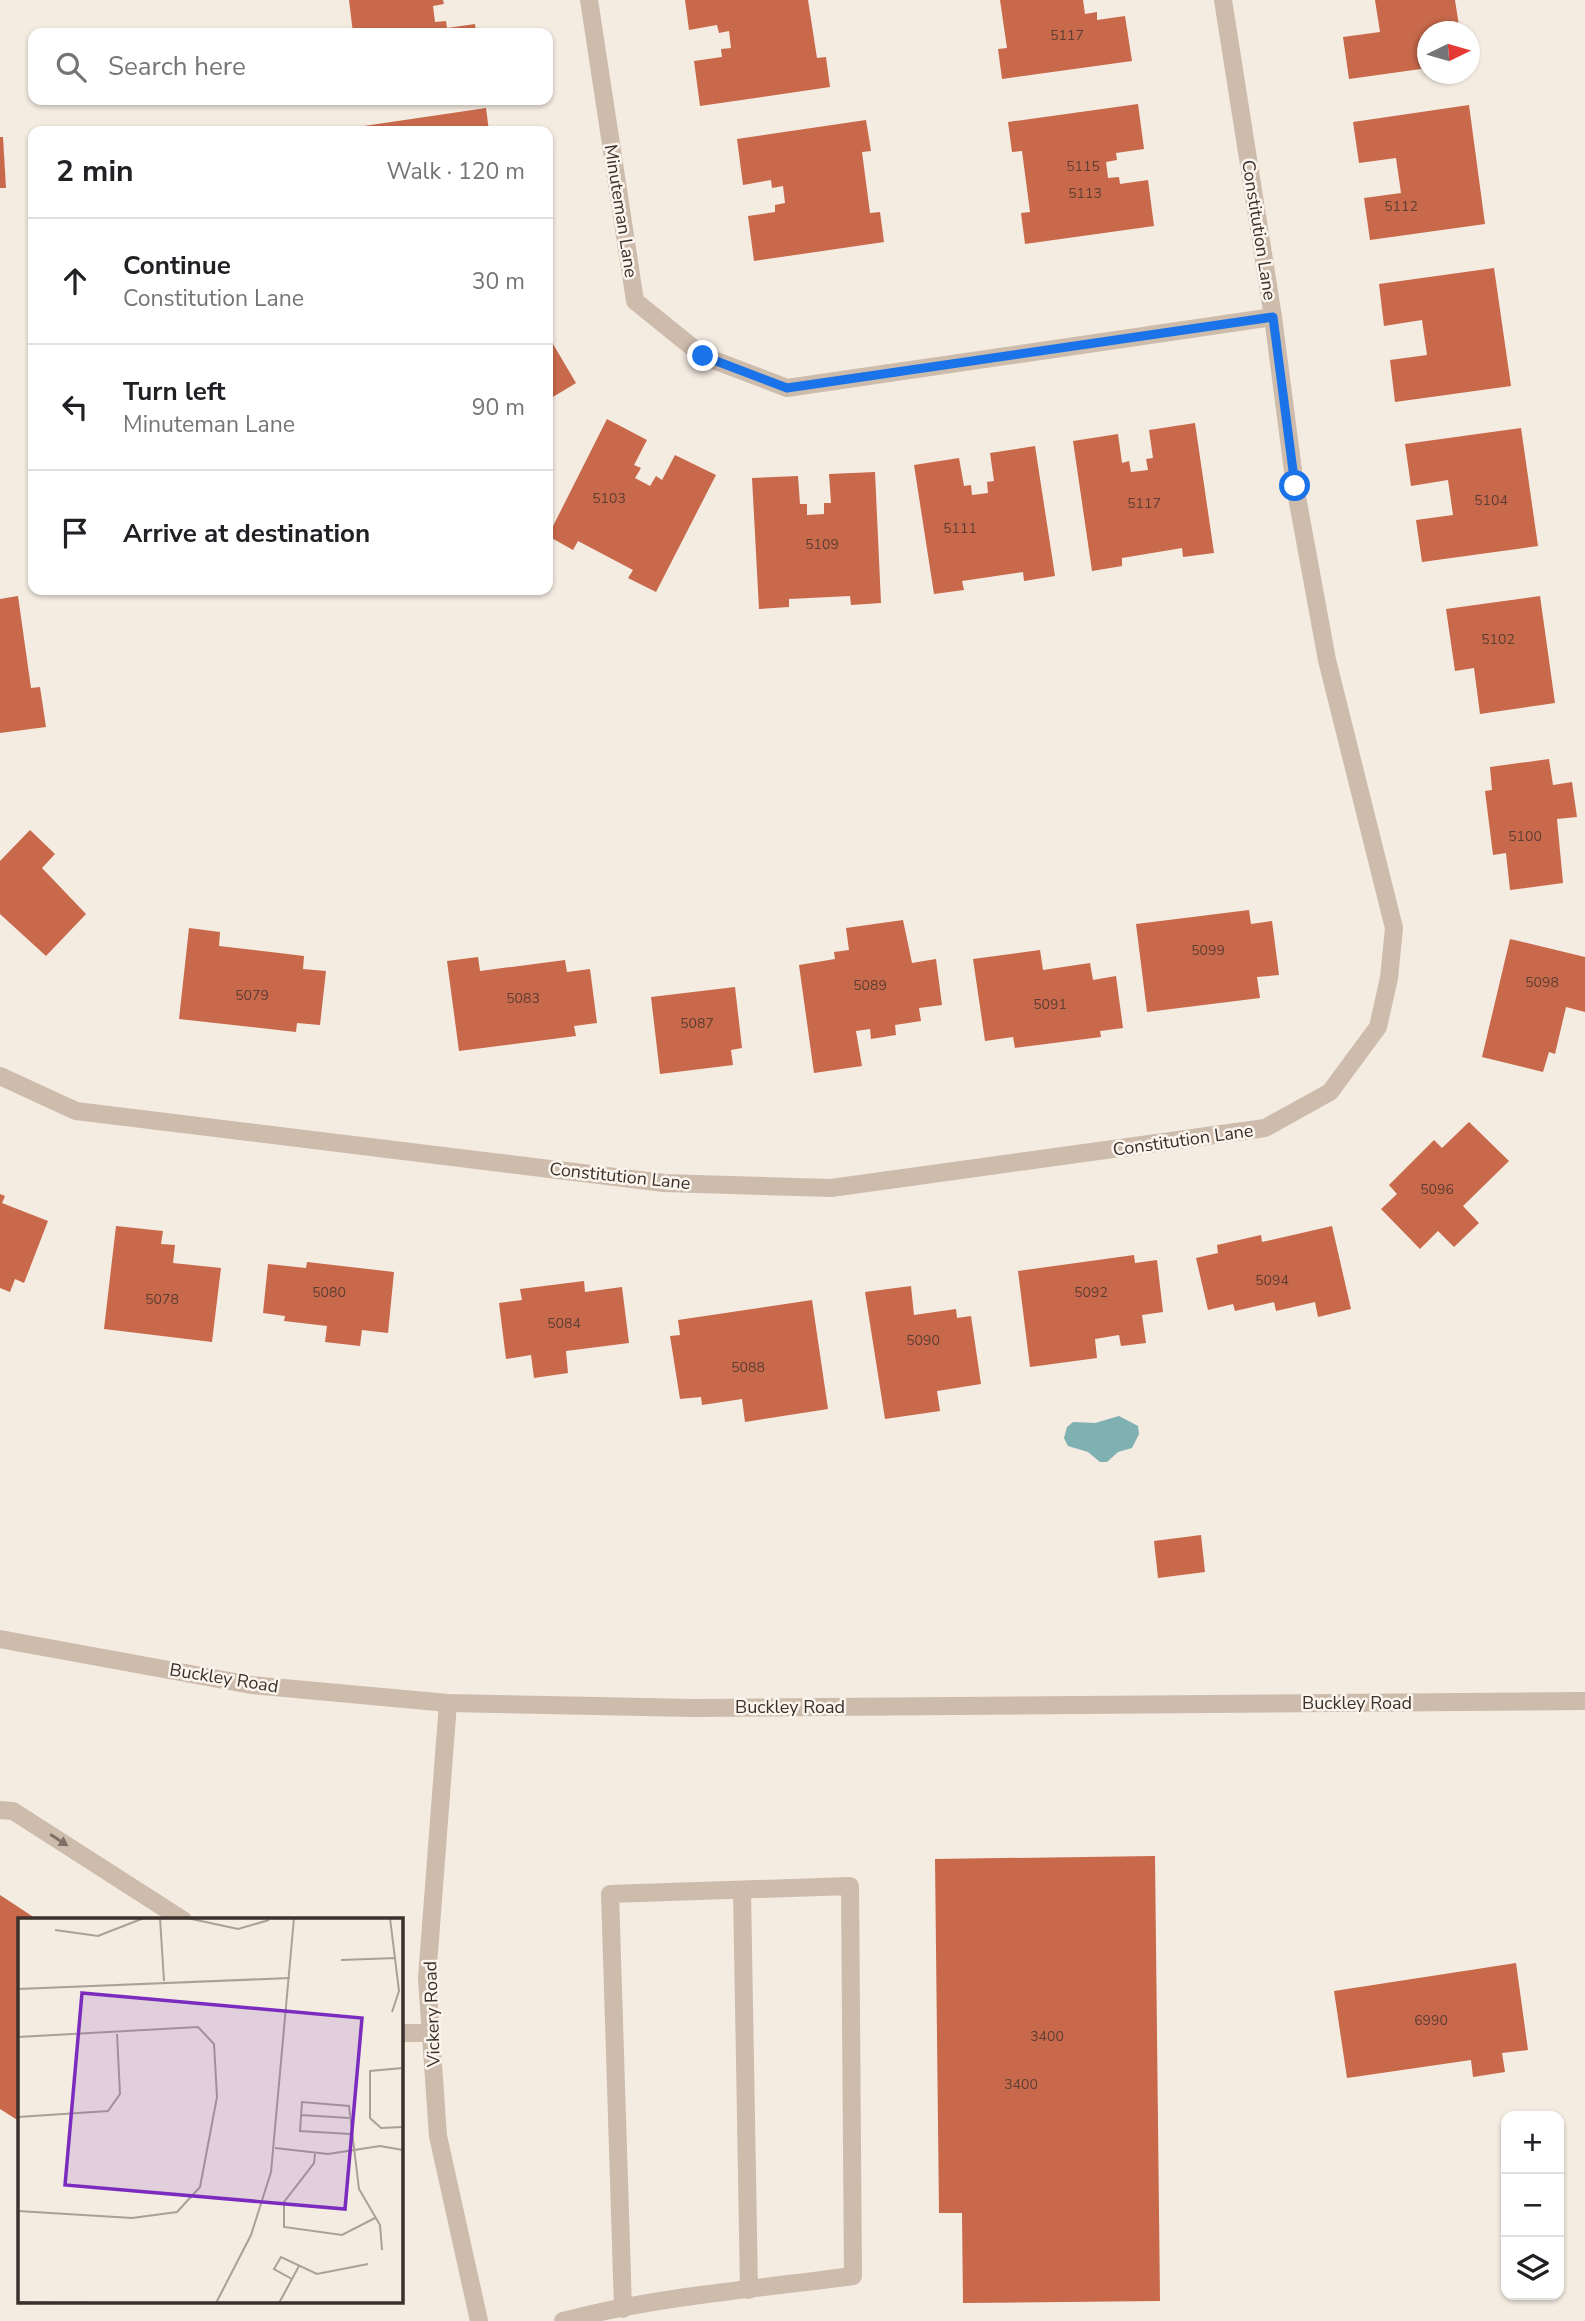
<!DOCTYPE html>
<meta charset="utf-8">
<style>
:root{--surface:#fff;--page:#f2f2f2;--text:#202124;--muted:#757577;--line:#e0e0e0}
body{margin:0;font-family:"Nunito Sans",sans-serif;background:var(--page);color:var(--text)}
.controls{position:absolute;right:21px;bottom:21px;display:grid;overflow:hidden;border-radius:14px;box-shadow:0 2px 5px #0004}
.controls button{width:63px;height:63px;display:grid;place-items:center;padding:0;border:0;border-bottom:2px solid var(--line);background:var(--surface);color:var(--text);font:35px sans-serif}
.compass{position:absolute;left:1417px;top:21px;width:63px;height:63px;border-radius:50%;background:var(--surface);box-shadow:0 2px 5px #0004;rotate:85deg}
.stop{position:absolute;width:21px;height:21px;margin:-16px;border:5px solid #1a73e8;border-radius:50%;background:#fff}
.stop.end{background:#1a73e8;border-color:#fff;box-shadow:0 2px 7px #0008}
.list{margin:0;padding:0;list-style:none}
h2{display:flex;justify-content:space-between;align-items:center;height:91px;margin:0;padding:0 28px;font-size:30px}
h2 small{font-size:23px;font-weight:400;color:var(--muted)}
.list li{display:grid;grid-template-columns:46px 1fr auto;gap:21px;align-items:center;box-sizing:border-box;height:126px;padding:0 28px;border-top:2px solid var(--line)}
.list b{display:block;font-size:26px;white-space:nowrap}
.list p{margin:0;font-size:23px;white-space:nowrap;color:var(--muted)}
.list em{font-size:23px;font-style:normal;color:var(--muted)}
.icon{flex:none;width:38px;height:38px;fill:none;stroke:currentColor;stroke-width:2;stroke-linecap:round;stroke-linejoin:round}
.map{position:relative;flex:none;width:1585px;height:2321px;overflow:hidden}
.search{position:absolute;background:var(--surface);box-shadow:0 2px 5px #0004;left:28px;top:28px;width:525px;height:77px;display:flex;align-items:center;gap:18px;box-sizing:border-box;padding:0 24px;border-radius:14px;color:var(--muted);font-size:26px}
.panel{position:absolute;background:var(--surface);box-shadow:0 2px 5px #0004;left:28px;top:126px;width:525px;height:469px;border-radius:14px}
.map>svg:first-child{display:block}
.water{fill:#7fb0b2}
.building{fill:#c8694b}
.lines{fill:none;stroke-linecap:round;stroke-linejoin:round}
.service{stroke:#cdbbac;stroke-width:18}
.minor{stroke:#cdbbac;stroke-width:18}
.tertiary{stroke:#cdbbac;stroke-width:18}
.oneway{fill:#7d6f65}
.route{stroke:#1a73e8;stroke-width:9}
.labels{text-anchor:middle;stroke-width:5;stroke-linejoin:round;paint-order:stroke}
.number-label{font-size:14px;fill:#5e3e33}
.street-label{font-size:18px;fill:#3b302b;stroke:#fbf5ee}
.inset-road{fill:none;stroke:#aaa098;stroke-width:2}
.view{fill:#7b2cbf;fill-opacity:0.15;stroke:#7b2cbf;stroke-width:3.5}
.inset-edge{fill:none;stroke:#3b302b;stroke-width:3.5}
</style>
<div class="map">
<svg width="1585" height="2321" viewBox="0 0 1585 2321">
<rect width="100%" height="100%" fill="#f4ebe1"/>
<polygon class="water" points="1119,1416 1138,1426 1139,1434 1132,1448 1118,1452 1107,1462 1100,1462 1088,1452 1068,1446 1064,1438 1067,1427 1073,1422 1095,1423"/>
<g class="building">
<polygon points="349,0 443,0 444,4 433,6 435,22 446,21 447,28 475,24 476,33 353,33"/>
<polygon points="685,0 808,0 817,58 826,57 830,87 700,106 694,61 722,57 721,49 731,48 729,31 719,33 717,25 689,30"/>
<polygon points="1000,0 1083,0 1085,14 1097,12 1097,20 1125,16 1132,61 1002,79 998,49 1007,48"/>
<polygon points="1375,0 1455,0 1460,32 1428,32 1428,68 1349,79 1343,37 1380,32"/>
<polygon points="1138,104 1144,149 1116,153 1117,160 1106,162 1108,178 1119,177 1120,184 1148,180 1154,226 1025,244 1021,213 1030,212 1022,151 1012,152 1008,122"/>
<polygon points="1469,105 1485,224 1370,240 1364,198 1401,193 1396,158 1359,163 1353,122"/>
<polygon points="486,108 489,131 357,131 357,127"/>
<polygon points="866,120 871,151 862,152 870,213 880,212 884,242 754,261 748,216 775,212 775,205 785,203 783,186 772,188 771,180 743,185 737,139"/>
<polygon points="0,137 3,137 6,188 0,188"/>
<polygon points="1494,268 1511,386 1395,402 1390,360 1427,355 1422,320 1384,326 1379,284"/>
<polygon points="553,344 576,383 548,400 548,347"/>
<polygon points="607,419 647,440 634,465 641,468 635,478 650,486 656,476 662,480 675,455 716,475 656,592 628,578 633,570 578,541 573,550 548,536"/>
<polygon points="1195,423 1214,553 1183,557 1182,548 1122,558 1122,566 1092,571 1073,441 1118,434 1122,463 1129,461 1131,472 1148,470 1146,459 1153,458 1149,430"/>
<polygon points="1521,428 1538,546 1422,562 1416,520 1453,515 1448,480 1411,486 1405,444"/>
<polygon points="1035,446 1055,576 1024,581 1023,572 962,581 964,590 934,594 914,465 959,458 964,486 971,485 972,495 988,493 987,482 994,481 990,453"/>
<polygon points="875,472 881,603 851,605 850,596 789,599 789,607 759,609 752,478 798,476 800,504 807,504 807,515 824,514 824,503 831,503 829,474"/>
<polygon points="18,596 31,688 40,687 46,727 0,733 0,599"/>
<polygon points="1540,596 1555,703 1480,714 1474,668 1455,671 1446,609"/>
<polygon points="1549,759 1553,785 1572,782 1577,817 1557,819 1563,883 1510,890 1506,853 1493,855 1485,791 1492,790 1490,767"/>
<polygon points="30,830 55,854 42,868 86,914 46,956 0,914 0,861"/>
<polygon points="1249,910 1251,924 1272,921 1279,975 1257,977 1260,998 1147,1012 1136,924"/>
<polygon points="903,920 912,963 936,959 942,1005 919,1008 921,1021 895,1025 896,1035 871,1039 870,1029 856,1031 862,1066 814,1073 799,965 835,959 834,952 849,950 846,928"/>
<polygon points="189,928 220,932 219,946 304,956 303,969 326,971 320,1025 297,1023 296,1032 179,1019"/>
<polygon points="1510,939 1585,957 1585,1012 1566,1007 1555,1054 1549,1052 1543,1072 1482,1057"/>
<polygon points="1040,950 1043,970 1090,963 1093,980 1116,976 1123,1028 1100,1031 1101,1037 1015,1048 1013,1037 985,1041 973,959"/>
<polygon points="478,957 480,971 565,960 567,972 590,969 597,1023 574,1026 576,1036 459,1051 447,961"/>
<polygon points="735,987 742,1048 731,1050 733,1065 660,1074 651,997"/>
<polygon points="1469,1122 1509,1161 1463,1206 1479,1223 1454,1247 1438,1231 1420,1249 1381,1209 1397,1194 1389,1185 1434,1140 1442,1148"/>
<polygon points="0,1194 5,1196 2,1203 48,1221 24,1283 15,1279 10,1292 0,1288"/>
<polygon points="116,1226 163,1231 161,1244 175,1245 173,1263 221,1268 212,1342 104,1329"/>
<polygon points="1332,1226 1351,1309 1318,1317 1315,1302 1276,1311 1274,1302 1235,1311 1233,1304 1208,1310 1196,1258 1218,1253 1217,1245 1261,1235 1262,1242"/>
<polygon points="1134,1255 1135,1263 1157,1260 1163,1312 1142,1315 1146,1343 1121,1346 1119,1335 1095,1339 1097,1358 1030,1367 1018,1271"/>
<polygon points="307,1262 394,1272 388,1333 362,1330 360,1346 325,1342 327,1326 284,1321 285,1316 263,1313 268,1264 306,1268"/>
<polygon points="584,1281 585,1292 622,1287 629,1343 566,1351 568,1373 534,1378 531,1355 506,1359 499,1303 522,1300 520,1289"/>
<polygon points="911,1286 914,1315 956,1309 957,1318 971,1316 981,1384 937,1391 940,1411 885,1419 865,1292"/>
<polygon points="812,1300 828,1409 745,1422 742,1399 702,1405 701,1397 680,1399 670,1336 680,1335 678,1320"/>
<polygon points="1201,1535 1205,1572 1158,1578 1154,1541"/>
<polygon points="1155,1856 1160,2301 963,2303 962,2213 939,2213 935,1859"/>
<polygon points="0,1895 38,1920 19,1920 19,2121 0,2109"/>
<polygon points="1516,1963 1528,2050 1502,2053 1505,2072 1473,2077 1471,2060 1347,2078 1334,1991"/>
</g>
<g class="lines">
<g class="service">
<polyline points="0,1810 13,1811 183,1920"/>
<polyline points="742,1890 749,2290"/>
<polyline points="401,2033 431,2033"/>
<path d="M563,2321c94,-25 194,-32 290,-45l-3,-390 -240,8 13,415"/>
</g>
<g class="minor">
<polyline points="589,0 635,301 703,356 787,388 1273,317"/>
<polyline points="0,1076 76,1111 664,1183 831,1188 1265,1128 1330,1092 1378,1027 1389,978 1394,928 1327,660 1295,486 1273,317 1223,0"/>
<polyline points="448,1703 427,1978 438,2136 479,2321"/>
</g>
<polyline class="tertiary" points="0,1639 251,1685 448,1703 693,1708 1585,1701"/>
</g>
<defs><path id="oneway-solid" d="M-6-.8H1V-3.2L6.5 0L1 3.2V.8H-6Z" transform="scale(1.75)"/></defs>
<use class="oneway" href="#oneway-solid" transform="translate(59 1840) rotate(33)"/>
<g class="lines">
<polyline class="route" points="703,356 787,388 1273,317 1295,486"/>
</g>
<g class="labels">
<g class="number-label">
<text x="1067" y="40">5117</text>
<text x="1083" y="171">5115</text>
<text x="1085" y="198">5113</text>
<text x="1401" y="211">5112</text>
<text x="609" y="503">5103</text>
<text x="1491" y="505">5104</text>
<text x="1144" y="508">5117</text>
<text x="960" y="533">5111</text>
<text x="822" y="549">5109</text>
<text x="1498" y="644">5102</text>
<text x="1525" y="841">5100</text>
<text x="1208" y="955">5099</text>
<text x="1542" y="987">5098</text>
<text x="870" y="990">5089</text>
<text x="252" y="1000">5079</text>
<text x="523" y="1003">5083</text>
<text x="1050" y="1009">5091</text>
<text x="697" y="1028">5087</text>
<text x="1437" y="1194">5096</text>
<text x="1272" y="1285">5094</text>
<text x="329" y="1297">5080</text>
<text x="1091" y="1297">5092</text>
<text x="162" y="1304">5078</text>
<text x="564" y="1328">5084</text>
<text x="923" y="1345">5090</text>
<text x="748" y="1372">5088</text>
<text x="1431" y="2025">6990</text>
<text x="1047" y="2041">3400</text>
<text x="1021" y="2089">3400</text>
</g>
<g class="street-label">
<text transform="translate(621 211) rotate(81)" y="6">Minuteman Lane</text>
<text transform="translate(1259 230) rotate(81)" y="6">Constitution Lane</text>
<text transform="translate(1183 1140) rotate(-8)" y="6">Constitution Lane</text>
<text transform="translate(620 1176) rotate(6)" y="6">Constitution Lane</text>
<text transform="translate(224 1678) rotate(9)" y="6">Buckley Road</text>
<text x="1357" y="1709">Buckley Road</text>
<text x="790" y="1713">Buckley Road</text>
<text transform="translate(432 2014) rotate(-92)" y="6">Vickery Road</text>
</g>
</g>
<g transform="translate(18 1918)">
<rect width="385" height="385" fill="#f4ebe1"/>
<path class="inset-road" d="M142,0l4,63M169,0l51,11 31,-9M372,0l9,73 -7,21M37,12l43,6 46,-18M323,42l55,-2M0,71l272,-11M0,119l180,-10 16,17 3,53 -17,90 -23,25 -45,6 -114,-7M385,150l-33,3v47l11,10 22,-1M283,197l48,3M0,199l90,-6 12,-17 -3,-60M332,216l-50,-3 2,-29 47,4 10,83 21,36 2,25M257,230l53,6 52,-8 23,4M297,236l-1,9 -30,39v25l58,8 33,-17M281,348l-7,13 -18,-10 7,-12 36,17 51,-10M0,384l79,1M198,385l35,-68 20,-63 23,-254M261,385l13,-24"/>
<path class="view" d="M64,75l280,25 -17,191 -280,-24z"/>
<rect width="385" height="385" class="inset-edge"/>
</g>
</svg>
<div class="controls">
<button>+</button>
<button>−</button>
<button><svg class="icon" aria-label="layers" viewBox="0 0 24 24"><path d="M12 4l9 5-9 5-9-5zM3 14l9 5 9-5"/></svg></button>
</div>
<svg class="compass" viewBox="-18 -18 36 36"><path d="M0-13l5 13h-10z" fill="#e53935"/><path d="M0 13l5-13h-10z" fill="#757577"/></svg>
<div class="stop" style="left:1295px;top:486px"></div>
<div class="stop end" style="left:703px;top:356px"></div>
<div class="search"><svg class="icon" aria-label="search" viewBox="0 0 24 24"><circle cx="10" cy="10" r="6"/><path d="M15 15l6 6"/></svg>Search here</div>
<section class="panel">
<h2>2 min<small>Walk · 120 m</small></h2>
<ul class="list">
<li><svg class="icon" aria-label="ahead" viewBox="0 0 24 24"><path d="M12 20V5M6 11l6-6 6 6"/></svg><div><b>Continue</b><p>Constitution Lane</p></div><em>30 m</em></li>
<li><svg class="icon" aria-label="left" viewBox="0 0 24 24"><path d="M17 20v-9H6M10 6l-5 5 5 5"/></svg><div><b>Turn left</b><p>Minuteman Lane</p></div><em>90 m</em></li>
<li><svg class="icon" aria-label="arrive" viewBox="0 0 24 24"><path d="M6 21V4h12l-3 4 3 4H6"/></svg><div><b>Arrive at destination</b></div></li>
</ul>
</section>
</div>
